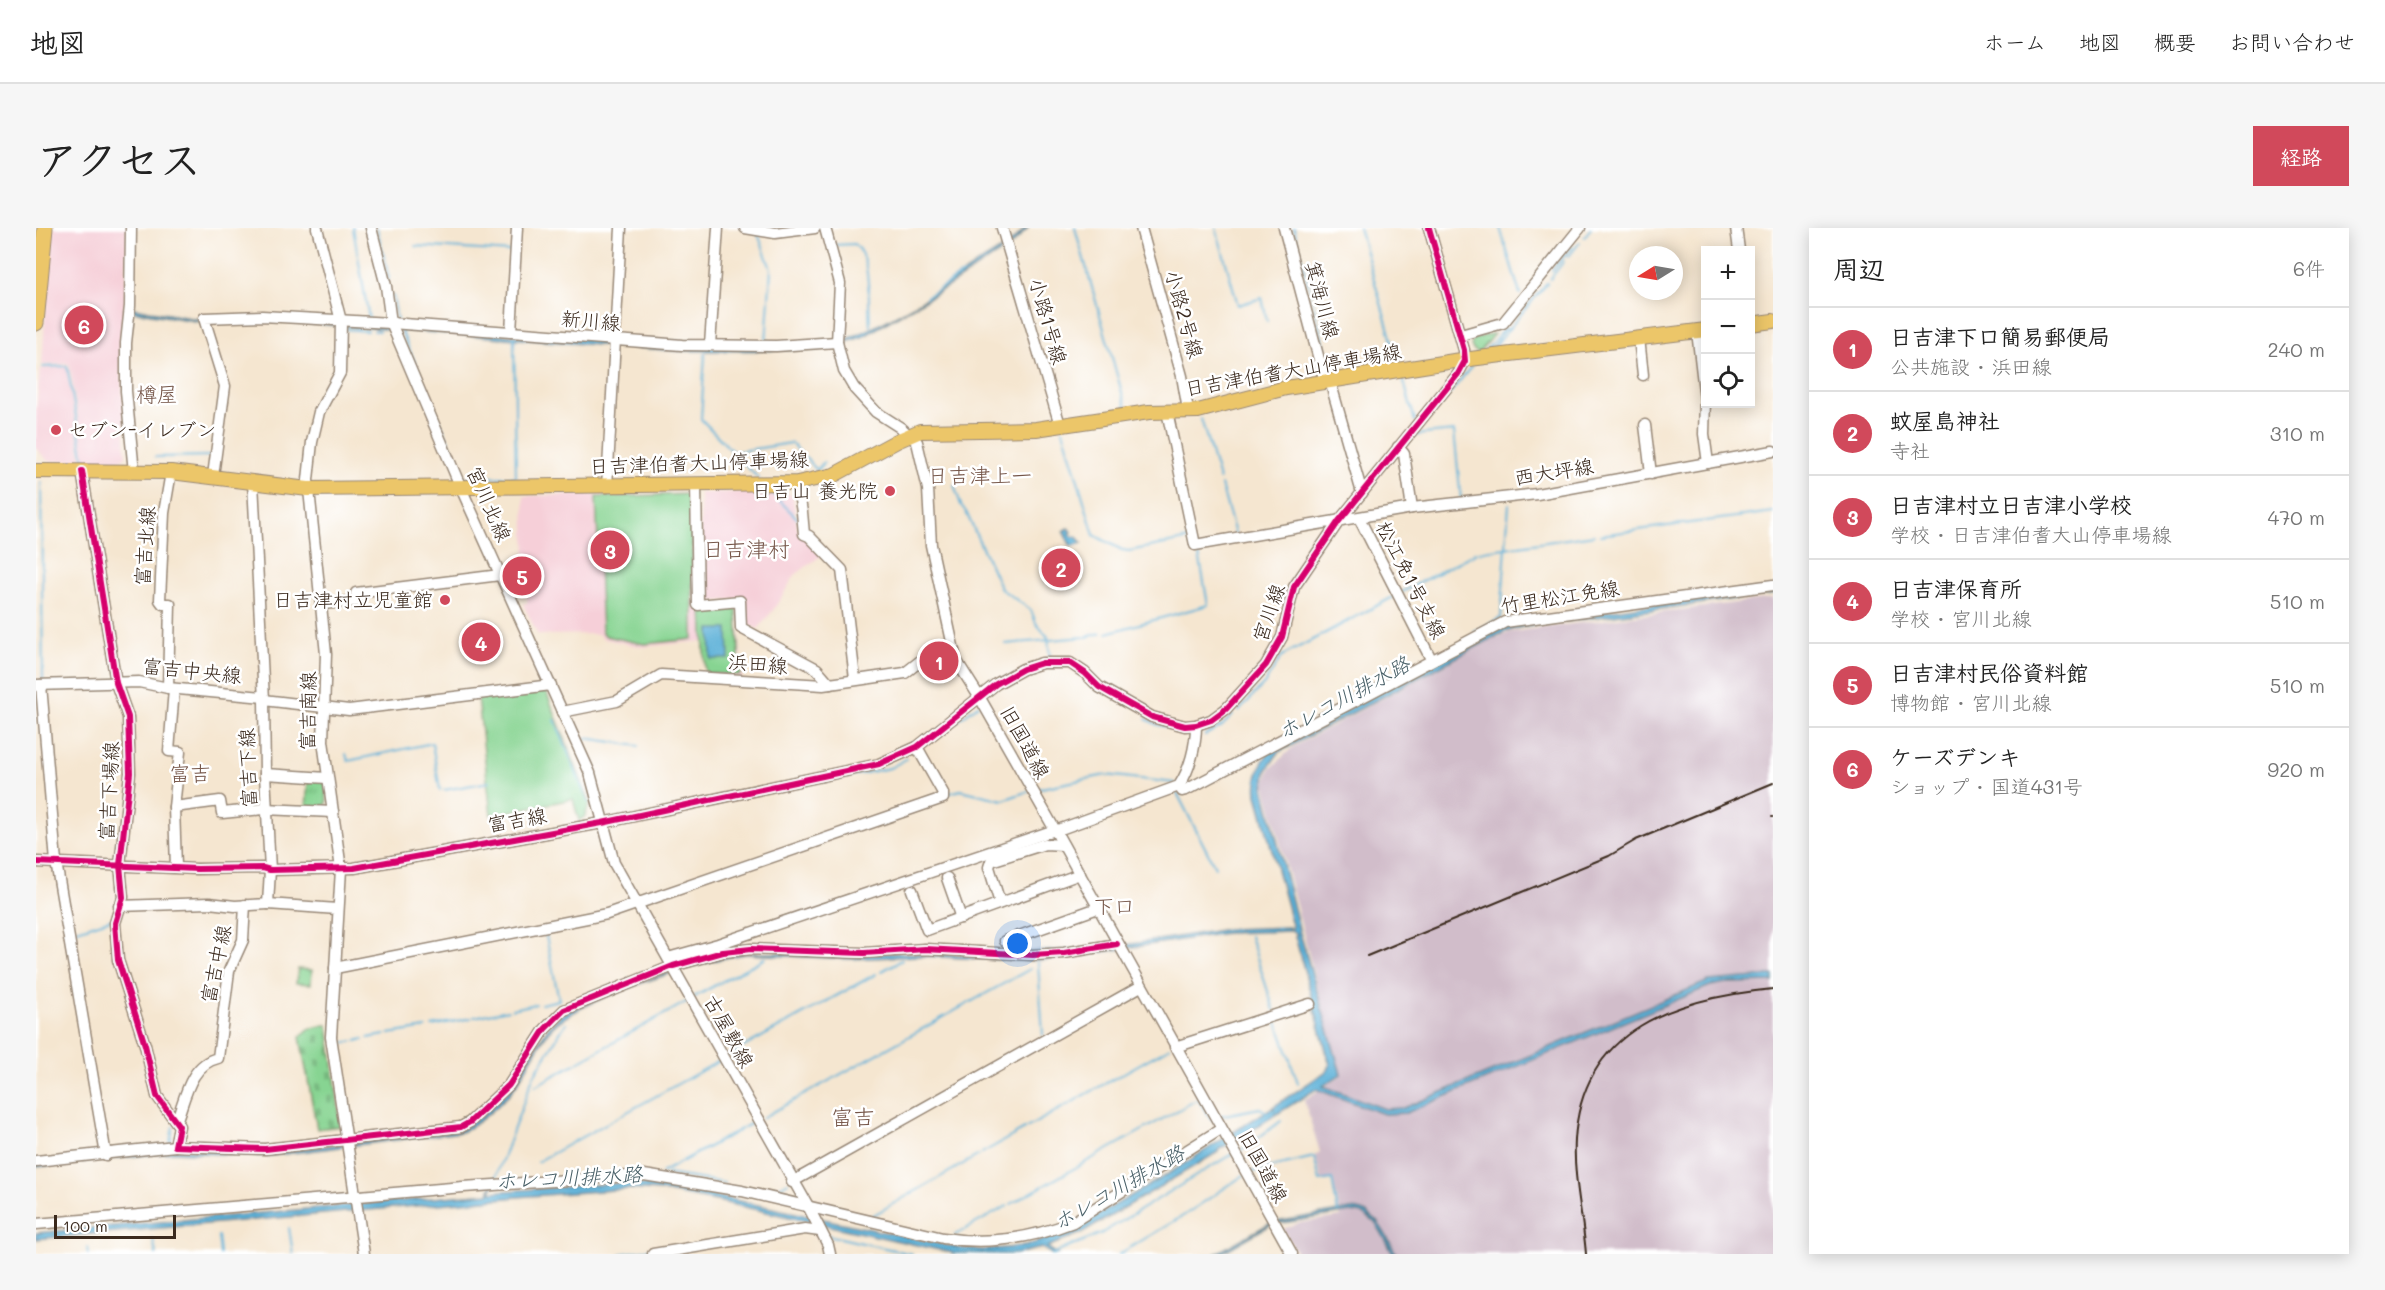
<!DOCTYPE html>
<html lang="ja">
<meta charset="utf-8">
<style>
:root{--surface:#fff;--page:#f6f6f6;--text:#222;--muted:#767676;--line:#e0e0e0;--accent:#d1495b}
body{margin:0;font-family:Mali,"Klee One",sans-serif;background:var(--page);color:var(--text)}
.controls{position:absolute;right:18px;top:18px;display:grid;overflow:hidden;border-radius:0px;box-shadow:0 3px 15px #0003}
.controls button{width:54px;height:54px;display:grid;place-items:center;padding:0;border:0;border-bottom:2px solid var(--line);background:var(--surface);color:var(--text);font:30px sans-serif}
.compass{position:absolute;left:1593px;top:18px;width:54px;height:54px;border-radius:50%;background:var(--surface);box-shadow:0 3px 15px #0003;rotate:259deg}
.scale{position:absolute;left:18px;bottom:15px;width:122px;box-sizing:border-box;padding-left:6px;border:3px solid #3b2a1e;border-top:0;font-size:16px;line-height:21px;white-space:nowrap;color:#3b2a1e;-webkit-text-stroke:4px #fff;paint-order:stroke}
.you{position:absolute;left:982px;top:716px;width:21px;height:21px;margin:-15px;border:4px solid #fff;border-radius:50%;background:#1a73e8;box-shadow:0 0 0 9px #1a73e833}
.badge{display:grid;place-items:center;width:39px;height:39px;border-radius:50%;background:var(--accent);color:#fff;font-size:20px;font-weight:700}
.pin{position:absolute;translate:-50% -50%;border:3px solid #fff;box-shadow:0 2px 6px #0006}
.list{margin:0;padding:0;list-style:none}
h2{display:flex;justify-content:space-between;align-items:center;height:78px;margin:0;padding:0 24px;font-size:26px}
h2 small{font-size:20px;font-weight:400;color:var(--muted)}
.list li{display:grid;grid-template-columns:39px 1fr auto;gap:18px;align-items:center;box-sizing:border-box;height:84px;padding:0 24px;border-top:2px solid var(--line)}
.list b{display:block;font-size:22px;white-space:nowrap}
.list p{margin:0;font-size:20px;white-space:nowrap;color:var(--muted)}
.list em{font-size:20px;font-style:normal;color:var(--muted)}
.icon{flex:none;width:33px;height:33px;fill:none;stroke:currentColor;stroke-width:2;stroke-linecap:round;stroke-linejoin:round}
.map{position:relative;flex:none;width:1737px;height:1026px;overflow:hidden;border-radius:0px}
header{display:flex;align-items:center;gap:36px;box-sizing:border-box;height:84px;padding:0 30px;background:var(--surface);border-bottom:2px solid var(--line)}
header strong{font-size:28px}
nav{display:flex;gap:33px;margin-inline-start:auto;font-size:21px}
.intro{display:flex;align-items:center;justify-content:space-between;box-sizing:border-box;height:144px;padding:0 36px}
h1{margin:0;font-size:42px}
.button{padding:15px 27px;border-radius:0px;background:var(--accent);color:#fff;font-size:21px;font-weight:700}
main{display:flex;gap:36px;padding:0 36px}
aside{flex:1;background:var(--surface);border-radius:0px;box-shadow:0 3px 15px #0003}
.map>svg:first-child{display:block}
.built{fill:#f6cfd8}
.industrial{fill:#d1bdca}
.grass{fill:url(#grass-tufts);stroke:#617f58;stroke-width:1.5}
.cemetery{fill:url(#cemetery-stones);stroke:#617f58;stroke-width:1.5}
.pitch{fill:#87d492;stroke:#617f58;stroke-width:1.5}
.water{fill:#5db1d8;stroke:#4c6e7b;stroke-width:1.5}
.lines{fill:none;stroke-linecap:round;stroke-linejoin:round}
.stream{stroke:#5db1d8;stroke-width:2}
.minor-casing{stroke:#988877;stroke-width:13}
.major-casing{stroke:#988877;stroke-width:16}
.highway-casing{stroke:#988877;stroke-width:17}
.minor{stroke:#fff;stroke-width:10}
.major{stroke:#ecc669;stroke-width:14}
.highway{stroke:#ecc669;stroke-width:15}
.rail{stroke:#3b2a1e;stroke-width:2}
.cycleway-casing{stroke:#fff;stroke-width:10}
.cycleway{stroke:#d6006c;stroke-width:6}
.poi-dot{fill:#d1495b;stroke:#fff;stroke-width:2}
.labels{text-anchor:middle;stroke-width:5;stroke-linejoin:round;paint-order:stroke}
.street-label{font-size:20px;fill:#3b2a1e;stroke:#fff}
.poi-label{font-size:20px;fill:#3b2a1e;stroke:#fff;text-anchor:end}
.neighbourhood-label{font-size:21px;fill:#755548;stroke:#fff}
.water-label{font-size:21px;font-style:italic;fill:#496068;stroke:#fff}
.quarter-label{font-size:22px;fill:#755548;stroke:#fff}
</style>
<header>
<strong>地図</strong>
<nav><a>ホーム</a><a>地図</a><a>概要</a><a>お問い合わせ</a></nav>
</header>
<div class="intro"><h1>アクセス</h1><a class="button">経路</a></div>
<main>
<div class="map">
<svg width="1737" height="1026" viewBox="0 0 1737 1026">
<defs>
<pattern id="grass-tufts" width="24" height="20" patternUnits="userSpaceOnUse" patternTransform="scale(1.5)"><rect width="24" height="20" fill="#87d492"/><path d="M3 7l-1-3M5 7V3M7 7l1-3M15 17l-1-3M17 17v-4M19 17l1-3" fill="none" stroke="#75b67d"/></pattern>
<pattern id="cemetery-stones" width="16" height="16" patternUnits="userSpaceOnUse" patternTransform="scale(1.5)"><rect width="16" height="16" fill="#87d492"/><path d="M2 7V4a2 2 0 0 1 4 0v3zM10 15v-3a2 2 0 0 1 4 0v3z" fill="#75b67d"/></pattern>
</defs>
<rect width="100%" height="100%" fill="#fff"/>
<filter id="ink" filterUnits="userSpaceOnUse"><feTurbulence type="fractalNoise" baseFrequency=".0167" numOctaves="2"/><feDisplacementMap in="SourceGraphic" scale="12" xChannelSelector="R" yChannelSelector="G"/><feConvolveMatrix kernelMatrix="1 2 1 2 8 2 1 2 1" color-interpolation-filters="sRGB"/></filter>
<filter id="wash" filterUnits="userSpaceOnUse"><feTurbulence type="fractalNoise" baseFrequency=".008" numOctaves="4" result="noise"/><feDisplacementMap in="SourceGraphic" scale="24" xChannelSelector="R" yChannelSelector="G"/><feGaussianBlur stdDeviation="1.35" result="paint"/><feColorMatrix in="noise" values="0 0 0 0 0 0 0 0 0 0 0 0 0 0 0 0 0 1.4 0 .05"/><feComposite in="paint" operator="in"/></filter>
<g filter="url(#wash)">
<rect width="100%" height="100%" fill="#f5e6d0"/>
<g class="built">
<polygon points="17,0 91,0 89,76 84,118 90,228 83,233 49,233 33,136 6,137 10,76"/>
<polygon points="30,139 46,233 12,233 0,220 0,184 4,141"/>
<polygon points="749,263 757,269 761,301 786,327 759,347 738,381 722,401 711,397 709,371 666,374 664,265"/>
<polygon points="657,265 659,379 702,378 706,450 668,446 667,413 607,419 568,411 562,406 502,407 487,376 491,375 488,268"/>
</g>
<polygon class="industrial" points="1737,370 1737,1026 1262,1026 1247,1001 1263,995 1305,989 1297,950 1286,952 1279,927 1284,924 1268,872 1304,848 1229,556 1233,542 1257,519 1449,415 1474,404"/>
<g class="grass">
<polygon points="1454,106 1458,106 1442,125 1437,122 1435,117 1438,111"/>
<polygon points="272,550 289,552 291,575 286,581 270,582"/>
<polygon points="262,741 276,742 275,756 260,755"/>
</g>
<polygon class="cemetery" points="288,797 292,797 305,898 281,901 264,809 273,801"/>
<g class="pitch">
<polygon points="656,266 657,411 608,416 570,408 566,404 560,269"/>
<polygon points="701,378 704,447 669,445 666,379"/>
<polygon points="510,463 554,575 549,588 543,593 537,571 455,587 442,469 481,465 484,467"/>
</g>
<g class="water">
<path d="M989,0h3l-15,16 -63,41 -86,51 -32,11 -14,3 -139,1 -401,-30 -76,1 -69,-11v-3l69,12 64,-2 267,19 297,8c53,-17 101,-50 147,-81 17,-11 36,-20 48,-36z"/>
<polygon points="1032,300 1036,304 1034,306 1037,309 1040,308 1046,315 1035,318 1027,303"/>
<path d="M1737,360v6l-251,33 -18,5 -225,120 -13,19 -2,17 36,145 41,141 -18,12 62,23 19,-1 305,-127 61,-5h3v6l-48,1 -15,3 -304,127 -22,1 -68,-25 -39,25 -2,-1v2l-56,35 -1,2 -134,80 -37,15 10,7h-5l-10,-6 -27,6 -62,-1 -236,-52 -56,-10 -33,-2 -99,7 -493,43v-6l453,-40 4,-12h2l-4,11 132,-9 50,4 286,61 26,2 41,-4 45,-15 102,-60 98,-63 3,1 -1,-2 55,-37 2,-5 -35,-129 2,-2 -6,-4 1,-5 -35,-130c-2,-18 2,-31 14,-45l233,-125z"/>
<polygon points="674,401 692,401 693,431 675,431"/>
<path d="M1253,699v4l-63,2 -170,26 -30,2 -107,-5 -70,3 -103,-5c-39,5 -173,47 -196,76 -12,15 -21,34 -31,51 -13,19 -37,41 -58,51l-193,24 -95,-4 -137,15v-3l137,-15 95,4 192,-24 48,-40 40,-61 15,-15 65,-27 98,-33h179l65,2 143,-8 115,-18z"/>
<path d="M1315,981c26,1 34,25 45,45h-3c-12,-21 -16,-41 -43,-42l-80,13 -50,29h-5l55,-31z"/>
</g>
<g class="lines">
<g class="stream">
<polyline points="317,0 333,91"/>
<polyline points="341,0 353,51"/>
<polyline points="1039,0 1091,182"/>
<polyline points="1180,0 1202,77 1226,70 1231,93"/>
<polyline points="1258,0 1292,134"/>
<polyline points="1323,0 1363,137"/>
<polyline points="1464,0 1484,66"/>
<polyline points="722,6 735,41 730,115"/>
<polyline points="1548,9 1555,0"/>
<path d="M798,17l20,-1c18,14 14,60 16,82"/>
<polyline points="379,18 476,24"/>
<polyline points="1533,28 1544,14"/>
<polyline points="1516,42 1536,19"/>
<polyline points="1514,51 1528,33"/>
<polyline points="357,68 361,92"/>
<polyline points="890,69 926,46"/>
<polyline points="364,100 428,250 480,249"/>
<polyline points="308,101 332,103"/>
<polyline points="338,103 343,103"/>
<polyline points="478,108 480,249"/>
<polyline points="1450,122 1469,100"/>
<polyline points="1455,122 1511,55"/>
<polyline points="669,126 665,191 722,250"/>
<polyline points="7,139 31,138 48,233"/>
<polyline points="1366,147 1379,193"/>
<polyline points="1404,177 1435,139"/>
<polyline points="1165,191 1183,251"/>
<polyline points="1027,202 1058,307 1086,322 1093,323 1154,311"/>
<polyline points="1379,207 1418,203 1425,272"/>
<polyline points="699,224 755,215 781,242 788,234"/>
<polyline points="119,229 177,228"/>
<polyline points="5,254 7,452"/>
<polyline points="918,257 925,277 930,284 965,361 995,382 1000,395 1012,409 1014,432"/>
<polyline points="1185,257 1199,306"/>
<polyline points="732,261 762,291"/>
<polyline points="1564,307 1737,284"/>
<polyline points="1366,364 1441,324 1558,307"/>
<polyline points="1438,404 1465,390 1473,276"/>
<polyline points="1071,405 1172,377 1163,326 1164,320"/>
<polyline points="1050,409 1065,405"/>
<polyline points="969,416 1048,409"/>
<polyline points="1199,479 1217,459"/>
<polyline points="1203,483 1229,455 1246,428 1359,368"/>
<polyline points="1110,491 1122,497 1142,501"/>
<polyline points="519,492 552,574"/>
<polyline points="916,497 942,477"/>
<polyline points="1162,503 1178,496"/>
<polyline points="1169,507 1186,498 1197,487"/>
<polyline points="550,510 602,518"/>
<polyline points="310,526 312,533 396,515 404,562"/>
<polyline points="789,553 854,540 870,531"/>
<polyline points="1000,561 1070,547 1139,555"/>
<polyline points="408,562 453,554"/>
<polyline points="1141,565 1179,639"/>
<polyline points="910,566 925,562 967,572 993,563"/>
<polyline points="35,704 75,691"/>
<polyline points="1214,708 1238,782"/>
<polyline points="1002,735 1007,807"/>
<polyline points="846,743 866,732"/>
<polyline points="658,769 729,730"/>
<polyline points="505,776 523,772 509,703"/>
<polyline points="476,781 500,776"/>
<polyline points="438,789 472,782"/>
<polyline points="1240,791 1262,855"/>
<polyline points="396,798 435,790"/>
<polyline points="353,806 390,800"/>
<polyline points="332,810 349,807"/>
<polyline points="320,813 328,811"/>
<polyline points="299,817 317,813"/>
<polyline points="691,828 840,746"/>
<polyline points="499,858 652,773"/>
<polyline points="1183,888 1224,880 1232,885"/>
<polyline points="726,890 994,741"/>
<polyline points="134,914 137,899"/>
<polyline points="1204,923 1245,893"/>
<polyline points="946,925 1134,819"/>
<polyline points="501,934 685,832"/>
<polyline points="1215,944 1278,929 1284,953 1296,951 1302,984"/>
<polyline points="625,945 718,894"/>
<polyline points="631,946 688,955"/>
<polyline points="458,954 497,849 530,795"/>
<polyline points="734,965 752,954"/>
<polyline points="975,976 1162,871 1175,892 1178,891"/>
<polyline points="834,989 943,927"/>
<polyline points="253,1000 257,1026"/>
<polyline points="791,1007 876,1026"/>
<polyline points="919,1007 971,978"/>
<polyline points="182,1008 184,1026"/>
<polyline points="117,1011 120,1026"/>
<polyline points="51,1019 52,1026"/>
<polyline points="585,1026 616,1021"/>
<polyline points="1017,1026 1066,1005 1196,926"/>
<polyline points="1083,1026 1147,988 1208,947"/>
</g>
</g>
</g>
<g filter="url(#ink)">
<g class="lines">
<defs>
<g id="minor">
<polyline points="95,0 94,78 90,115 90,163 98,244"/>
<polyline points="281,0 305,93 304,145 283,184 276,214 272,252 290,426 287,513 305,641 295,809 328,1026"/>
<polyline points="335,0 350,58 355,95 425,260 554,545 578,635 772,978 792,1017 794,1026"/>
<polyline points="709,0 739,5 779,0"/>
<polyline points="789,0 804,55 801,114 808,143 818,160 840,184 865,200 881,214 892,261 895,317 920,432 944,470 1019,602 1256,1026"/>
<polyline points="966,0 1024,197"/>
<polyline points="1105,0 1146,148 1152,182"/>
<polyline points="1248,0 1289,154"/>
<polyline points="1700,0 1703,22"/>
<polyline points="1661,103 1669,172 1668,206 1672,235"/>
<polyline points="475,104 481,0"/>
<polyline points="1425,107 1467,95 1544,0"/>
<polyline points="1603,110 1607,147"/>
<polyline points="674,117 682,0"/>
<polyline points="1294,153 1326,265"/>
<polyline points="1131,183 1159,317 1376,280 1501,266 1737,223"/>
<polyline points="1609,197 1615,246"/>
<polyline points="1362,219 1368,226 1376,280"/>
<polyline points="46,243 80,455 92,489 94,545 84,637 87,669 79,695 82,732 109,817 121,868 143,898 139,918 229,921 425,899 434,894 473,857 509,801 528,782 637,738 687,724 715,721 828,725 889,721 997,727 1028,725 1081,716"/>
<polyline points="177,248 189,158 168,90 226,88 355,95 646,117 740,118 801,114"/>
<polyline points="761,255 766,284 768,306 773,308 806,342 819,451"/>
<polyline points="660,257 662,377 704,373 705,400 781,441 794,456"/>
<polyline points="571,259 585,0"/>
<polyline points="1323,290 1395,431"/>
<polyline points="285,376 321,373 320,365 464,347"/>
<polyline points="0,457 103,454 132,460 228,469"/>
<polyline points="5,457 20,634 70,927"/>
<polyline points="132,460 134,376 127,376 124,372 128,285 135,244"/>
<polyline points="138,461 133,523 144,524 138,579 140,639"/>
<polyline points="228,472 313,482 515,457"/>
<polyline points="526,484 581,473 625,447 787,457 869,445 888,430 916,419"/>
<polyline points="229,546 291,550"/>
<polyline points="1143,558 1146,563 1150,562 1469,394 1737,357"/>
<polyline points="138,579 184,573 186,585 228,581 297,584"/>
<path d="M1019,603l124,-45c11,-17 17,-40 17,-61"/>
<polyline points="0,634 161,641 227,640 234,642 318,640 566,595 843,536 881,519 960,456 987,441 1006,435 1034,435 1049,445 1063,459 1116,489 1149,498 1160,497 1175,492 1190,481 1230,437 1246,409 1258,359 1303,293 1422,146 1429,133 1428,122 1393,0"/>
<polyline points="911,650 925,690"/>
<polyline points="876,662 891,702 1044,646"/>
<polyline points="964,675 953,639 955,633 1009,616 1027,617"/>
<polyline points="232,676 301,681"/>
<polyline points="83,678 173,675 199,678 232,676 234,642 229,546 228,472 217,254"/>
<polyline points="969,713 1062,680"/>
<polyline points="632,730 682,716 1019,602"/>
<polyline points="299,740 571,686 907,570 907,565 881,519"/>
<polyline points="1139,819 1274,776"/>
<path d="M140,894c9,-23 14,-58 42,-64l11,-87 14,-31 2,-35"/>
<polyline points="0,933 139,918"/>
<polyline points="756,954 1105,758"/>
<path d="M0,996l427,-37 181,-12 98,16 201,47c46,7 87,1 130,-16l148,-93"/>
<polyline points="617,1026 769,1001 784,1003"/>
</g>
<g id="major">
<polyline points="1714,96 1737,93"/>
<polyline points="0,243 135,244 272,261 761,255 798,247 861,213 884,203 1000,201 1113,184 1162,183 1250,160 1418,133 1670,102"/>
</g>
<polyline id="highway" points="0,95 9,0"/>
</defs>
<use href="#minor" class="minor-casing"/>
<use href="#major" class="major-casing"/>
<use href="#highway" class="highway-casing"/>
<use href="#minor" class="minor"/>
<use href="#major" class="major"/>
<use href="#highway" class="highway"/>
<g class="rail">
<polyline points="1736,589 1737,589"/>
<polyline points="1331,728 1573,628 1600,612 1737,555"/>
<path d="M1550,1026c-3,-38 -13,-77 -11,-114 7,-113 103,-142 198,-151"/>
</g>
<defs>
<g id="cycleway">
<polyline points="46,243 80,455 92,489 94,545 84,637 87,669 79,695 82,732 109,817 121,868 143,898 139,918 229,921 425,899 434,894 473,857 509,801 528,782 637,738 687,724 715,721 828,725 889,721 997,727 1028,725 1081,716"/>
<polyline points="0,634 161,641 227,640 234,642 318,640 566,595 843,536 881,519 960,456 987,441 1006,435 1034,435 1049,445 1063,459 1116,489 1149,498 1160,497 1175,492 1190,481 1230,437 1246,409 1258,359 1303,293 1422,146 1429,133 1428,122 1393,0"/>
</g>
</defs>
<use href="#cycleway" class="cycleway-casing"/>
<use href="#cycleway" class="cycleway"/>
</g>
</g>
<g class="poi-dot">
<circle cx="20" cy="202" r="6"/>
<circle cx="854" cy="263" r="6"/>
<circle cx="409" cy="372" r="6"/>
</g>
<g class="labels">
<g class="street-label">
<text transform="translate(1286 72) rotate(75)" y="7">箕海川線</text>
<text transform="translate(1148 86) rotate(74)" y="7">小路2号線</text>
<text transform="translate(555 93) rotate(5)" y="7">新川線</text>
<text transform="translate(1012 93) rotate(74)" y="7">小路1号線</text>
<text transform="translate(1257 142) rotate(-10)" y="7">日吉津伯耆大山停車場線</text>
<text transform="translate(663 235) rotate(-2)" y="7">日吉津伯耆大山停車場線</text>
<text transform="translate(1518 244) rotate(-9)" y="7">西大坪線</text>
<text transform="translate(453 276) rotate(66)" y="7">宮川北線</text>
<text transform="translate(109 318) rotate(-86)" y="7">富吉北線</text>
<text transform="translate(1375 352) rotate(63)" y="7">松江免1号支線</text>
<text transform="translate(1524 369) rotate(-9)" y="7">竹里松江免線</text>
<text transform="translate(1233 385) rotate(-71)" y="7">宮川線</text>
<text transform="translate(722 436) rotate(5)" y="7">浜田線</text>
<text transform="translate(156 443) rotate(6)" y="7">富吉中央線</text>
<text transform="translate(272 483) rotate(-89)" y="7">富吉南線</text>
<text transform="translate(989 514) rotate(61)" y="7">旧国道線</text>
<text transform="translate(212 540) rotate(-92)" y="7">富吉下線</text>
<text transform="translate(73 563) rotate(-87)" y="7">富吉下場線</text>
<text transform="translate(481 592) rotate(-10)" y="7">富吉線</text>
<text transform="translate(180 736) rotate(-78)" y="7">富吉中線</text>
<text transform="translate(693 803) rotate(61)" y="7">古屋敷線</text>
<text transform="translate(1227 938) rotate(61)" y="7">旧国道線</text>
</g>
<g class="poi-label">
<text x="32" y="209" text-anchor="start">セブン-イレブン</text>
<text x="842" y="270">日吉山 養光院</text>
<text x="397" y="379">日吉津村立児童館</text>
</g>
<g class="neighbourhood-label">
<text x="121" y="174">樽屋</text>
<text x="944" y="255">日吉津上一</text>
<text x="154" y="553">富吉</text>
<text x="1078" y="686">下口</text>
</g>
<g class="water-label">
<text transform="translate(1308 470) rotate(-29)" y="7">ホレコ川排水路</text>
<text transform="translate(533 950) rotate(-3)" y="7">ホレコ川排水路</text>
<text transform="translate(1083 960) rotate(-30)" y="7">ホレコ川排水路</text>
</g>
<g class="quarter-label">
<text x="710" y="329">日吉津村</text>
<text x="817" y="897">富吉</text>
</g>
</g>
</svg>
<div class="controls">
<button>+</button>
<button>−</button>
<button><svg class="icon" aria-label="locate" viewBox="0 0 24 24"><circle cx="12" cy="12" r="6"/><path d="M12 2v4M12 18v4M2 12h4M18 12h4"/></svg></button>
</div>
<svg class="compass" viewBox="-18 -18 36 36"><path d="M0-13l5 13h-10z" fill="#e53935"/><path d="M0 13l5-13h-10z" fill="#767676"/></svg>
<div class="scale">100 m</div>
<div class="you"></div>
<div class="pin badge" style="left:903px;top:433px">1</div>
<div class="pin badge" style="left:1025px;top:340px">2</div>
<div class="pin badge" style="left:574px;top:322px">3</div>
<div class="pin badge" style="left:445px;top:414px">4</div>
<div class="pin badge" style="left:486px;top:348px">5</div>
<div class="pin badge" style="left:48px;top:97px">6</div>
</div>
<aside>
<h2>周辺<small>6件</small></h2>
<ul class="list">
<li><span class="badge">1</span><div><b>日吉津下口簡易郵便局</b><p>公共施設 · 浜田線</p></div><em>240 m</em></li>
<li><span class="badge">2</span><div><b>蚊屋島神社</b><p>寺社</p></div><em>310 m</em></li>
<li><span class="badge">3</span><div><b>日吉津村立日吉津小学校</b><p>学校 · 日吉津伯耆大山停車場線</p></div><em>470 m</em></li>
<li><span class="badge">4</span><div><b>日吉津保育所</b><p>学校 · 宮川北線</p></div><em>510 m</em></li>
<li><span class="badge">5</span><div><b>日吉津村民俗資料館</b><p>博物館 · 宮川北線</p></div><em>510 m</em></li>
<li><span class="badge">6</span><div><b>ケーズデンキ</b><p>ショップ · 国道431号</p></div><em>920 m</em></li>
</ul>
</aside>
</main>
